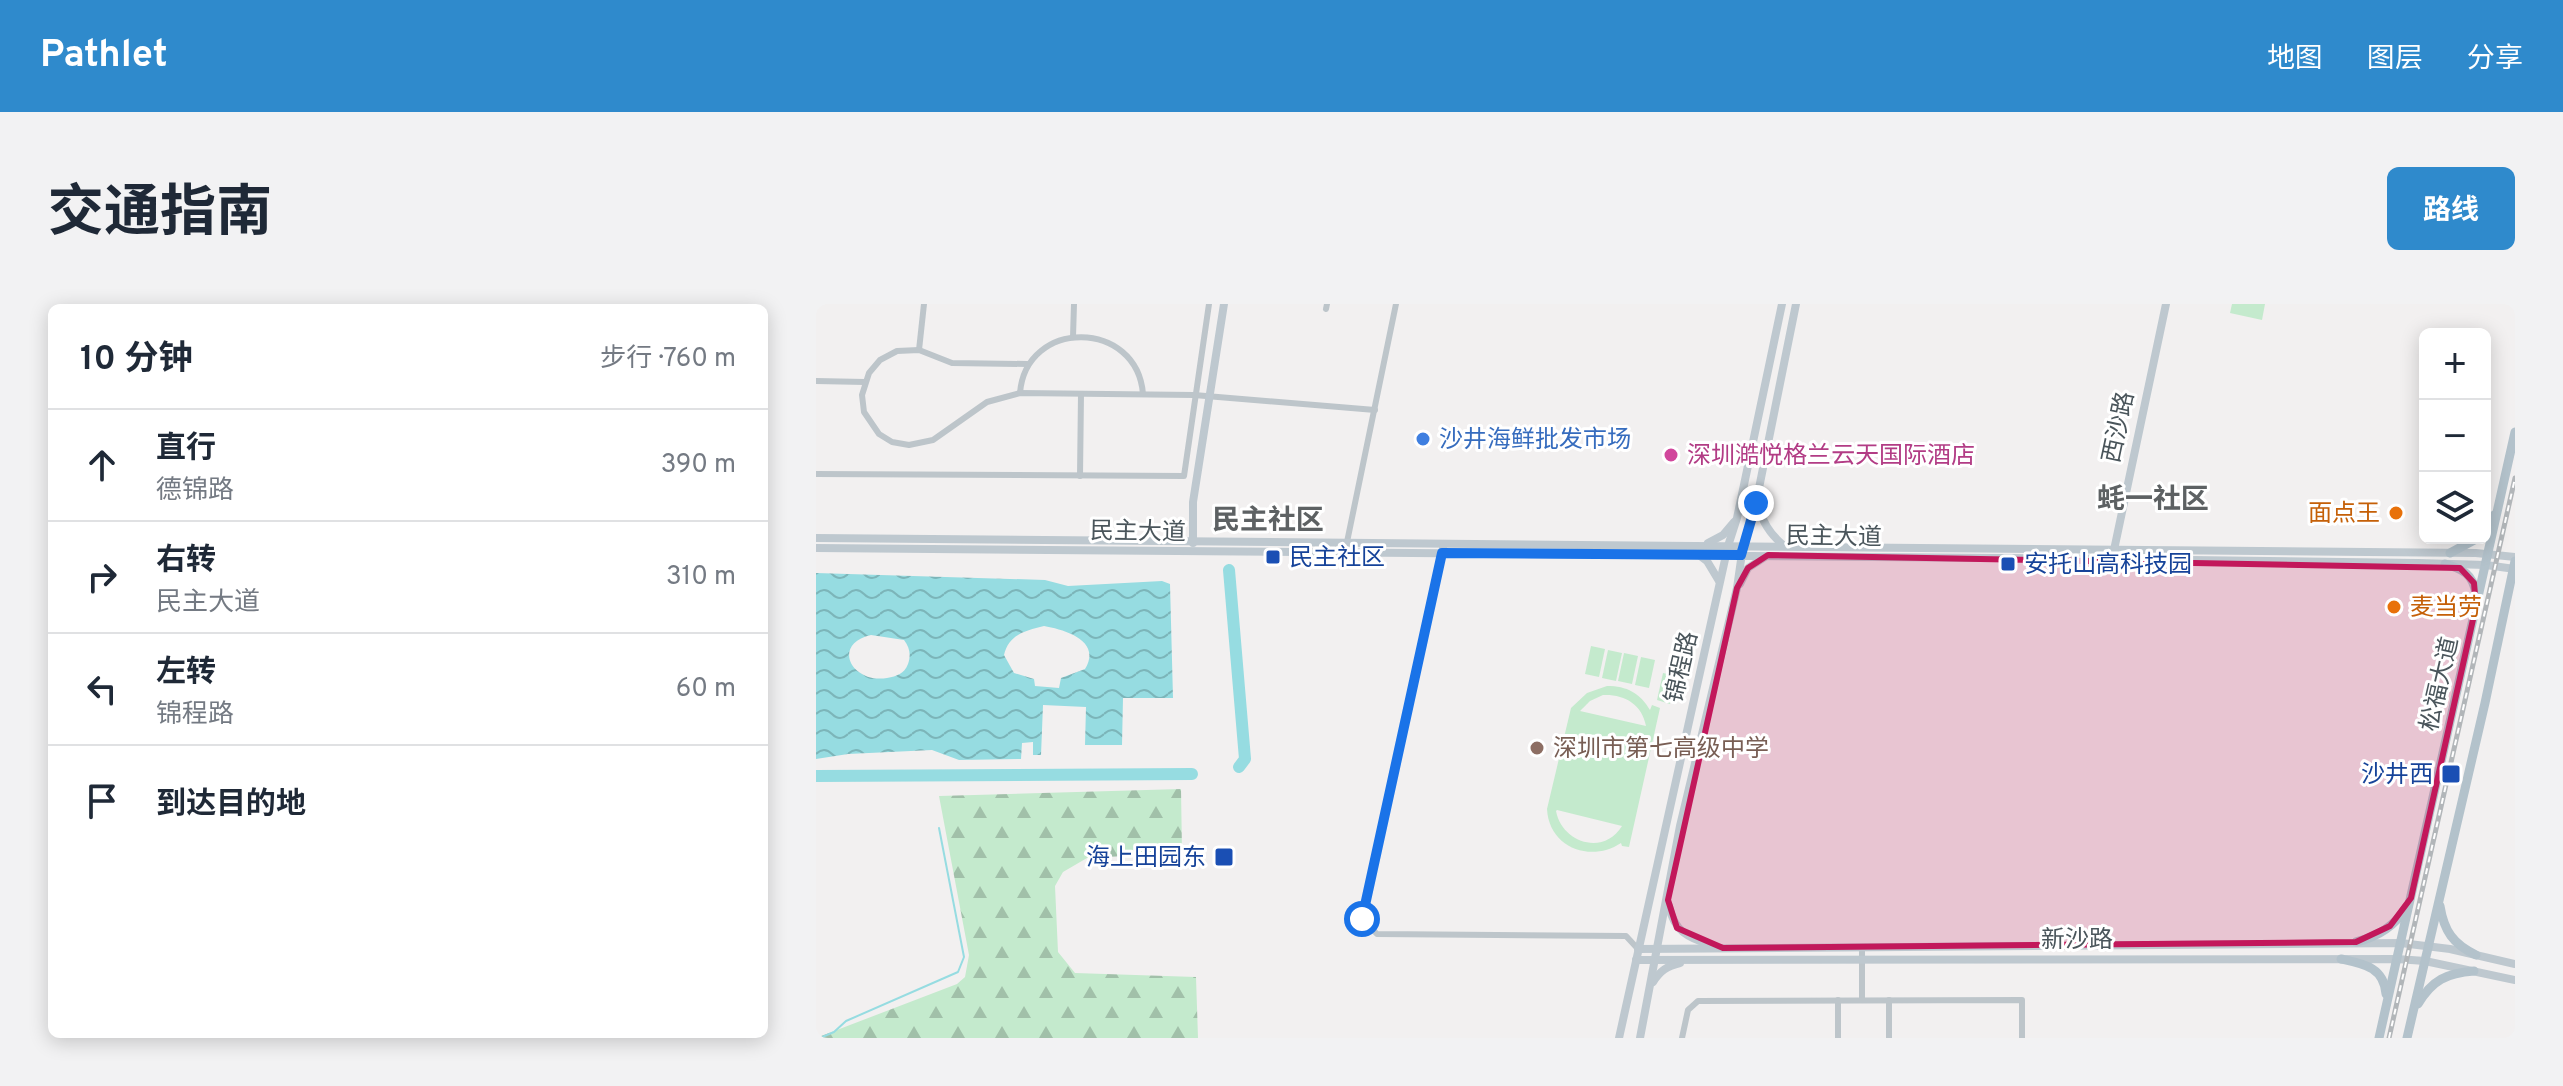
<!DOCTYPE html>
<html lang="zh">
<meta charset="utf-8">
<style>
:root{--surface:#fff;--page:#f2f2f3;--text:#1f2937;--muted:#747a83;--line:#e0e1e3;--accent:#2f8acc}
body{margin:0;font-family:Overpass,"Noto Sans SC",sans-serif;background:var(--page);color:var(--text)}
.controls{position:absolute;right:24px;top:24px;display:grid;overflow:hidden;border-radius:12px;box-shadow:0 4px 20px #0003}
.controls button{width:72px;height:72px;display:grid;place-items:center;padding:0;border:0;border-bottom:2px solid var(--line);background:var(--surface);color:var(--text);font:40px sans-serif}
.stop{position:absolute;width:24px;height:24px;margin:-18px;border:6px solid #1a73e8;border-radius:50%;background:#fff}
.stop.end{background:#1a73e8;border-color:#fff;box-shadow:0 2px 8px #0008}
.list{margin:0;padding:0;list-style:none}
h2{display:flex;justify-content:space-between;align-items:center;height:104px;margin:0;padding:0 32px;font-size:34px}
h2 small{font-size:26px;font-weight:400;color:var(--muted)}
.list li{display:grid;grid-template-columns:52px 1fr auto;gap:24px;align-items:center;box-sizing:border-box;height:112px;padding:0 32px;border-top:2px solid var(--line)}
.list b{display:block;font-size:30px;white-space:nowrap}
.list p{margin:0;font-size:26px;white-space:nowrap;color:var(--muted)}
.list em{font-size:26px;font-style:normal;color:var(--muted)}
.icon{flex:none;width:44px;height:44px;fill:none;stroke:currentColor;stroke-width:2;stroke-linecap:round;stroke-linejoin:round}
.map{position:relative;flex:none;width:1699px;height:734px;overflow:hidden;border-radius:12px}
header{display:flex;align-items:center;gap:48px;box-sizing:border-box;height:112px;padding:0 40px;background:var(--accent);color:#fff}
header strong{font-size:38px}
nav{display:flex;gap:44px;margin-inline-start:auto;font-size:28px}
.intro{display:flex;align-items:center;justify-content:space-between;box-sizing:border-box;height:192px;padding:0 48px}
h1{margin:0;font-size:56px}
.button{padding:20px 36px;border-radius:12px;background:var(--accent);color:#fff;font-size:28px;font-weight:700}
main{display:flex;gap:48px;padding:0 48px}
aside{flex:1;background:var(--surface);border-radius:12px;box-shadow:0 4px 20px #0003}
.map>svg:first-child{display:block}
.grass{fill:#c4eacd;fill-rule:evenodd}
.forest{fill:url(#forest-firs)}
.water{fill:url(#water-waves);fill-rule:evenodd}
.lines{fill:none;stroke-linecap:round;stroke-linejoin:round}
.stream{stroke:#96dce1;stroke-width:2}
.river{stroke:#96dce1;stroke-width:12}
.street{stroke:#bdc5ca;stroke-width:6}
.secondary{stroke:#bec8cf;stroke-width:8}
.primary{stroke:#b3c2cb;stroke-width:9}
.rail-casing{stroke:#b2b6b9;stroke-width:5}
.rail{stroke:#fff;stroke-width:2;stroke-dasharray:6;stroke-linecap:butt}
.route{stroke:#1a73e8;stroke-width:10}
.marked{fill:#c2185b;fill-opacity:0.2;stroke:#c2185b;stroke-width:6;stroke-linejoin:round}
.shop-dot{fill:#3f7fe0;stroke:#fff;stroke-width:3}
.hotel-dot{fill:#d1479c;stroke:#fff;stroke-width:3}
.food-dot{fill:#e8710a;stroke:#fff;stroke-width:3}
.transit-dot{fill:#1a4fb4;stroke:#fff;stroke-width:3}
.education-dot{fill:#8d6e63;stroke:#fff;stroke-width:3}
.labels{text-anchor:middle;stroke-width:6;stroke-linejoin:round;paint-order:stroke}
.street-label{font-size:24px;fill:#4a555b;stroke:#fff}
.shop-label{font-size:24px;fill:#366cbe;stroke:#fff;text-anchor:start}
.hotel-label{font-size:24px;fill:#b23c85;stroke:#fff;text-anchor:start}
.food-label{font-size:24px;fill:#c56008;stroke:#fff;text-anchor:end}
.transit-label{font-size:24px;fill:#164399;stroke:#fff;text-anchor:start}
.education-label{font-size:24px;fill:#785e54;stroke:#fff;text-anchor:start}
.quarter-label{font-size:28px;font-weight:bold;fill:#5d6163;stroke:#fff}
</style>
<header>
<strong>Pathlet</strong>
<nav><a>地图</a><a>图层</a><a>分享</a></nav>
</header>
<div class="intro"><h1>交通指南</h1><a class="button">路线</a></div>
<main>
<aside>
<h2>10 分钟<small>步行 · 760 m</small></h2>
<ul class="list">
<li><svg class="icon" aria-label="ahead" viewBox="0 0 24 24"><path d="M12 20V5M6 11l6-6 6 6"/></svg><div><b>直行</b><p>德锦路</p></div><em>390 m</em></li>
<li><svg class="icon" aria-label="right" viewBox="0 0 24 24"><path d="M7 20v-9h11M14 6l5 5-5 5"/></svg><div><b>右转</b><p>民主大道</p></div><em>310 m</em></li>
<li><svg class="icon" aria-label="left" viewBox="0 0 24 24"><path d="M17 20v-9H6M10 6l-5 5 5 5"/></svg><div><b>左转</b><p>锦程路</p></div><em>60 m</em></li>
<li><svg class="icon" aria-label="arrive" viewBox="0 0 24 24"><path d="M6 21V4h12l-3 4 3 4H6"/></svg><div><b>到达目的地</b></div></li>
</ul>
</aside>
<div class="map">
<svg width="1699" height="734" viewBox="0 0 1699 734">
<defs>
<pattern id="forest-firs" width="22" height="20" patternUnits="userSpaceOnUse" patternTransform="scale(2)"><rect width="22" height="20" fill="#c4eacd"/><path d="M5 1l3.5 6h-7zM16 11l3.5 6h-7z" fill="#a1c0a9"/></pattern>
<pattern id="water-waves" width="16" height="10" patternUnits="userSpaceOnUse" patternTransform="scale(2)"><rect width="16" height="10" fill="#96dce1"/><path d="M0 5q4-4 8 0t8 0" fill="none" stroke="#7cb5b9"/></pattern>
</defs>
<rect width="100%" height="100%" fill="#f2f0f0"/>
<g class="grass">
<polygon points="1416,0 1449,0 1446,16 1414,9"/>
<polygon points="775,342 789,345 783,373 769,370"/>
<polygon points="792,346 806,349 800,377 786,374"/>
<polygon points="808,349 822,352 816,380 802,377"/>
<polygon points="825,353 839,356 833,384 819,381"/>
<polygon points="847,369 860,372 854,400 841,396"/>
<path d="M791,382c20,0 33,7 43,24l2,-5 8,3 -31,139 -7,-1 -1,-3c-30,20 -72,5 -74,-34l24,-101 16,-15zM787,391c21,-1 39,9 43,31l-66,-15 10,-10zM740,507l1,-1 65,16c-18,30 -60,17 -66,-15z"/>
</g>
<polygon class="forest" points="365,485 366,549 271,554 247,568 239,582 242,648 259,669 380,673 382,734 0,734 141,680 149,673 153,651 123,492"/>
<path class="water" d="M0,269l229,7 23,6 94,-5 8,3 3,114h-50l-1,47h-37l1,-38 -43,-2 -2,50h-8v-13l-11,1 -1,16 -62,1 -27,-10 -84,4 -32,5zM228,322c22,4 58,15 41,43l-24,9 -2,10 -24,-2 -1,-7 -20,-6 -10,-18c5,-21 21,-24 40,-29zM55,331l33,5c6,8 7,15 4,24 -4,10 -11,12 -21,14 -34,6 -57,-33 -16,-43z"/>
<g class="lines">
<polyline class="stream" points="4,734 18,728 30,717 142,668 148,653 123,524"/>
<g class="river">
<polyline points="413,266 429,455 423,463"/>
<polyline points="0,472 376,470"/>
</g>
<g class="street">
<polyline points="510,5 511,0"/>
<polyline points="257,33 258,0"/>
<polyline points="103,46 108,0"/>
<polyline points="211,60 136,59 103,46 81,47 64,56 53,69 46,91 48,108 63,130 76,138 93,141 117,136 171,98 204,89 378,91 559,106"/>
<polyline points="0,77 49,78"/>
<path d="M204,89c6,-75 117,-74 123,1"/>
<polyline points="0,170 368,172 393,0"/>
<polyline points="264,172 265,90"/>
<polyline points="531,238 580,0"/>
<polyline points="546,615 561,630 810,632 822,645"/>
<polyline points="1046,644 1046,696"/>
<polyline points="866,734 872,706 882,697 1206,696 1206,734"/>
<polyline points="1022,734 1022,696"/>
<polyline points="1073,734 1073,696"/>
</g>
<g class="secondary">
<path d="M941,200c6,18 12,29 26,41"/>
<polyline points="0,234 1660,249 1699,253"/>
<polyline points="377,239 377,198 408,0"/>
<polyline points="892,239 907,231 918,218"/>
<polyline points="0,244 1296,255 1602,259 1670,261 1699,265"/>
<polyline points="1298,246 1350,0"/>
<polyline points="883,251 891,257 903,277"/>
<polyline points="924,280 932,264 949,253"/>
<path d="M853,602c5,25 19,32 42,39"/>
<polyline points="546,615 627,244"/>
<polyline points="822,645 1585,639 1634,645 1699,660"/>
<polyline points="820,656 1581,655 1609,657 1699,676"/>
<path d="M837,678c7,-11 14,-16 27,-19"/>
<polyline points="803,734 912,242 921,214 966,0"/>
<polyline points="824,734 864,522 921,284 927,242 940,199 980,0"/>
</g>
<g class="primary">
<polyline points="1669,226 1678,211"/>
<polyline points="1634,249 1662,234"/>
<path d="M1629,260c18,5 28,10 31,30"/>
<path d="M1624,602c4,25 13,38 36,49"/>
<path d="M1540,638c21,-5 38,-15 50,-34"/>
<path d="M1525,655c23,5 43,8 45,35"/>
<path d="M1602,700c14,-24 29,-31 56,-33"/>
<polyline points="1563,734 1699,128"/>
<polyline points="1591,734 1669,399 1699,257"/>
</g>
<defs>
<polyline id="rail" points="1573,734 1699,174"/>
</defs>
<use href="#rail" class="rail-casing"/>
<use href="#rail" class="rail"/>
</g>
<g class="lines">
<polyline class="route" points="546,615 626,249 925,251 940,199"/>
</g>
<path class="marked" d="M952,251l692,13 14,15 2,23 -65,292 -21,28 -34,16 -633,6 -46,-20 -9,-28 69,-312 11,-20z"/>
<circle class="shop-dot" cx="607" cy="135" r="8"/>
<circle class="hotel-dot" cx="855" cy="151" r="8"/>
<g class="food-dot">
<circle cx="1580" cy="209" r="8"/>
<circle cx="1578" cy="303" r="8"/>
</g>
<g class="transit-dot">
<rect x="449" y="245" width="16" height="16" rx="4"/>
<rect x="1184" y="252" width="16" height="16" rx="4"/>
<rect x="1625" y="460" width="20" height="20" rx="4"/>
<rect x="398" y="543" width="20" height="20" rx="4"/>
</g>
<circle class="education-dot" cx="721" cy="444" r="8"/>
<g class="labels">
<g class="street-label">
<text transform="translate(1302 123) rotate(-78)" y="8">西沙路</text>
<text transform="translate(322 227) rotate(1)" y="8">民主大道</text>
<text transform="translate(1018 232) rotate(1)" y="8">民主大道</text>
<text transform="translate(865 363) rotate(-77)" y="8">锦程路</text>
<text transform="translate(1623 380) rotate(-77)" y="8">松福大道</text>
<text x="1261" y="643">新沙路</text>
</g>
<g class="shop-label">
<text x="623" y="143">沙井海鲜批发市场</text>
</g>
<g class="hotel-label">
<text x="871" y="159">深圳澔悦格兰云天国际酒店</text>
</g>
<g class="food-label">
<text x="1564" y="217">面点王</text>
<text x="1594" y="311" text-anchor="start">麦当劳</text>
</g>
<g class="transit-label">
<text x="473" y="261">民主社区</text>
<text x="1208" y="268">安托山高科技园</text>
<text x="1617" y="478" text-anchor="end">沙井西</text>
<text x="390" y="561" text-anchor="end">海上田园东</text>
</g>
<g class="education-label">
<text x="737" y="452">深圳市第七高级中学</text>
</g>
<g class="quarter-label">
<text x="1337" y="204">蚝一社区</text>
<text x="452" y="225">民主社区</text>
</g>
</g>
</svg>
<div class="controls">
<button>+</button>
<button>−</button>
<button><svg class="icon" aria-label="layers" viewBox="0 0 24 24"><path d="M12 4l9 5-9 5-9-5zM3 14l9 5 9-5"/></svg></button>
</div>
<div class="stop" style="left:546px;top:615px"></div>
<div class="stop end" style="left:940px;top:199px"></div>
</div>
</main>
